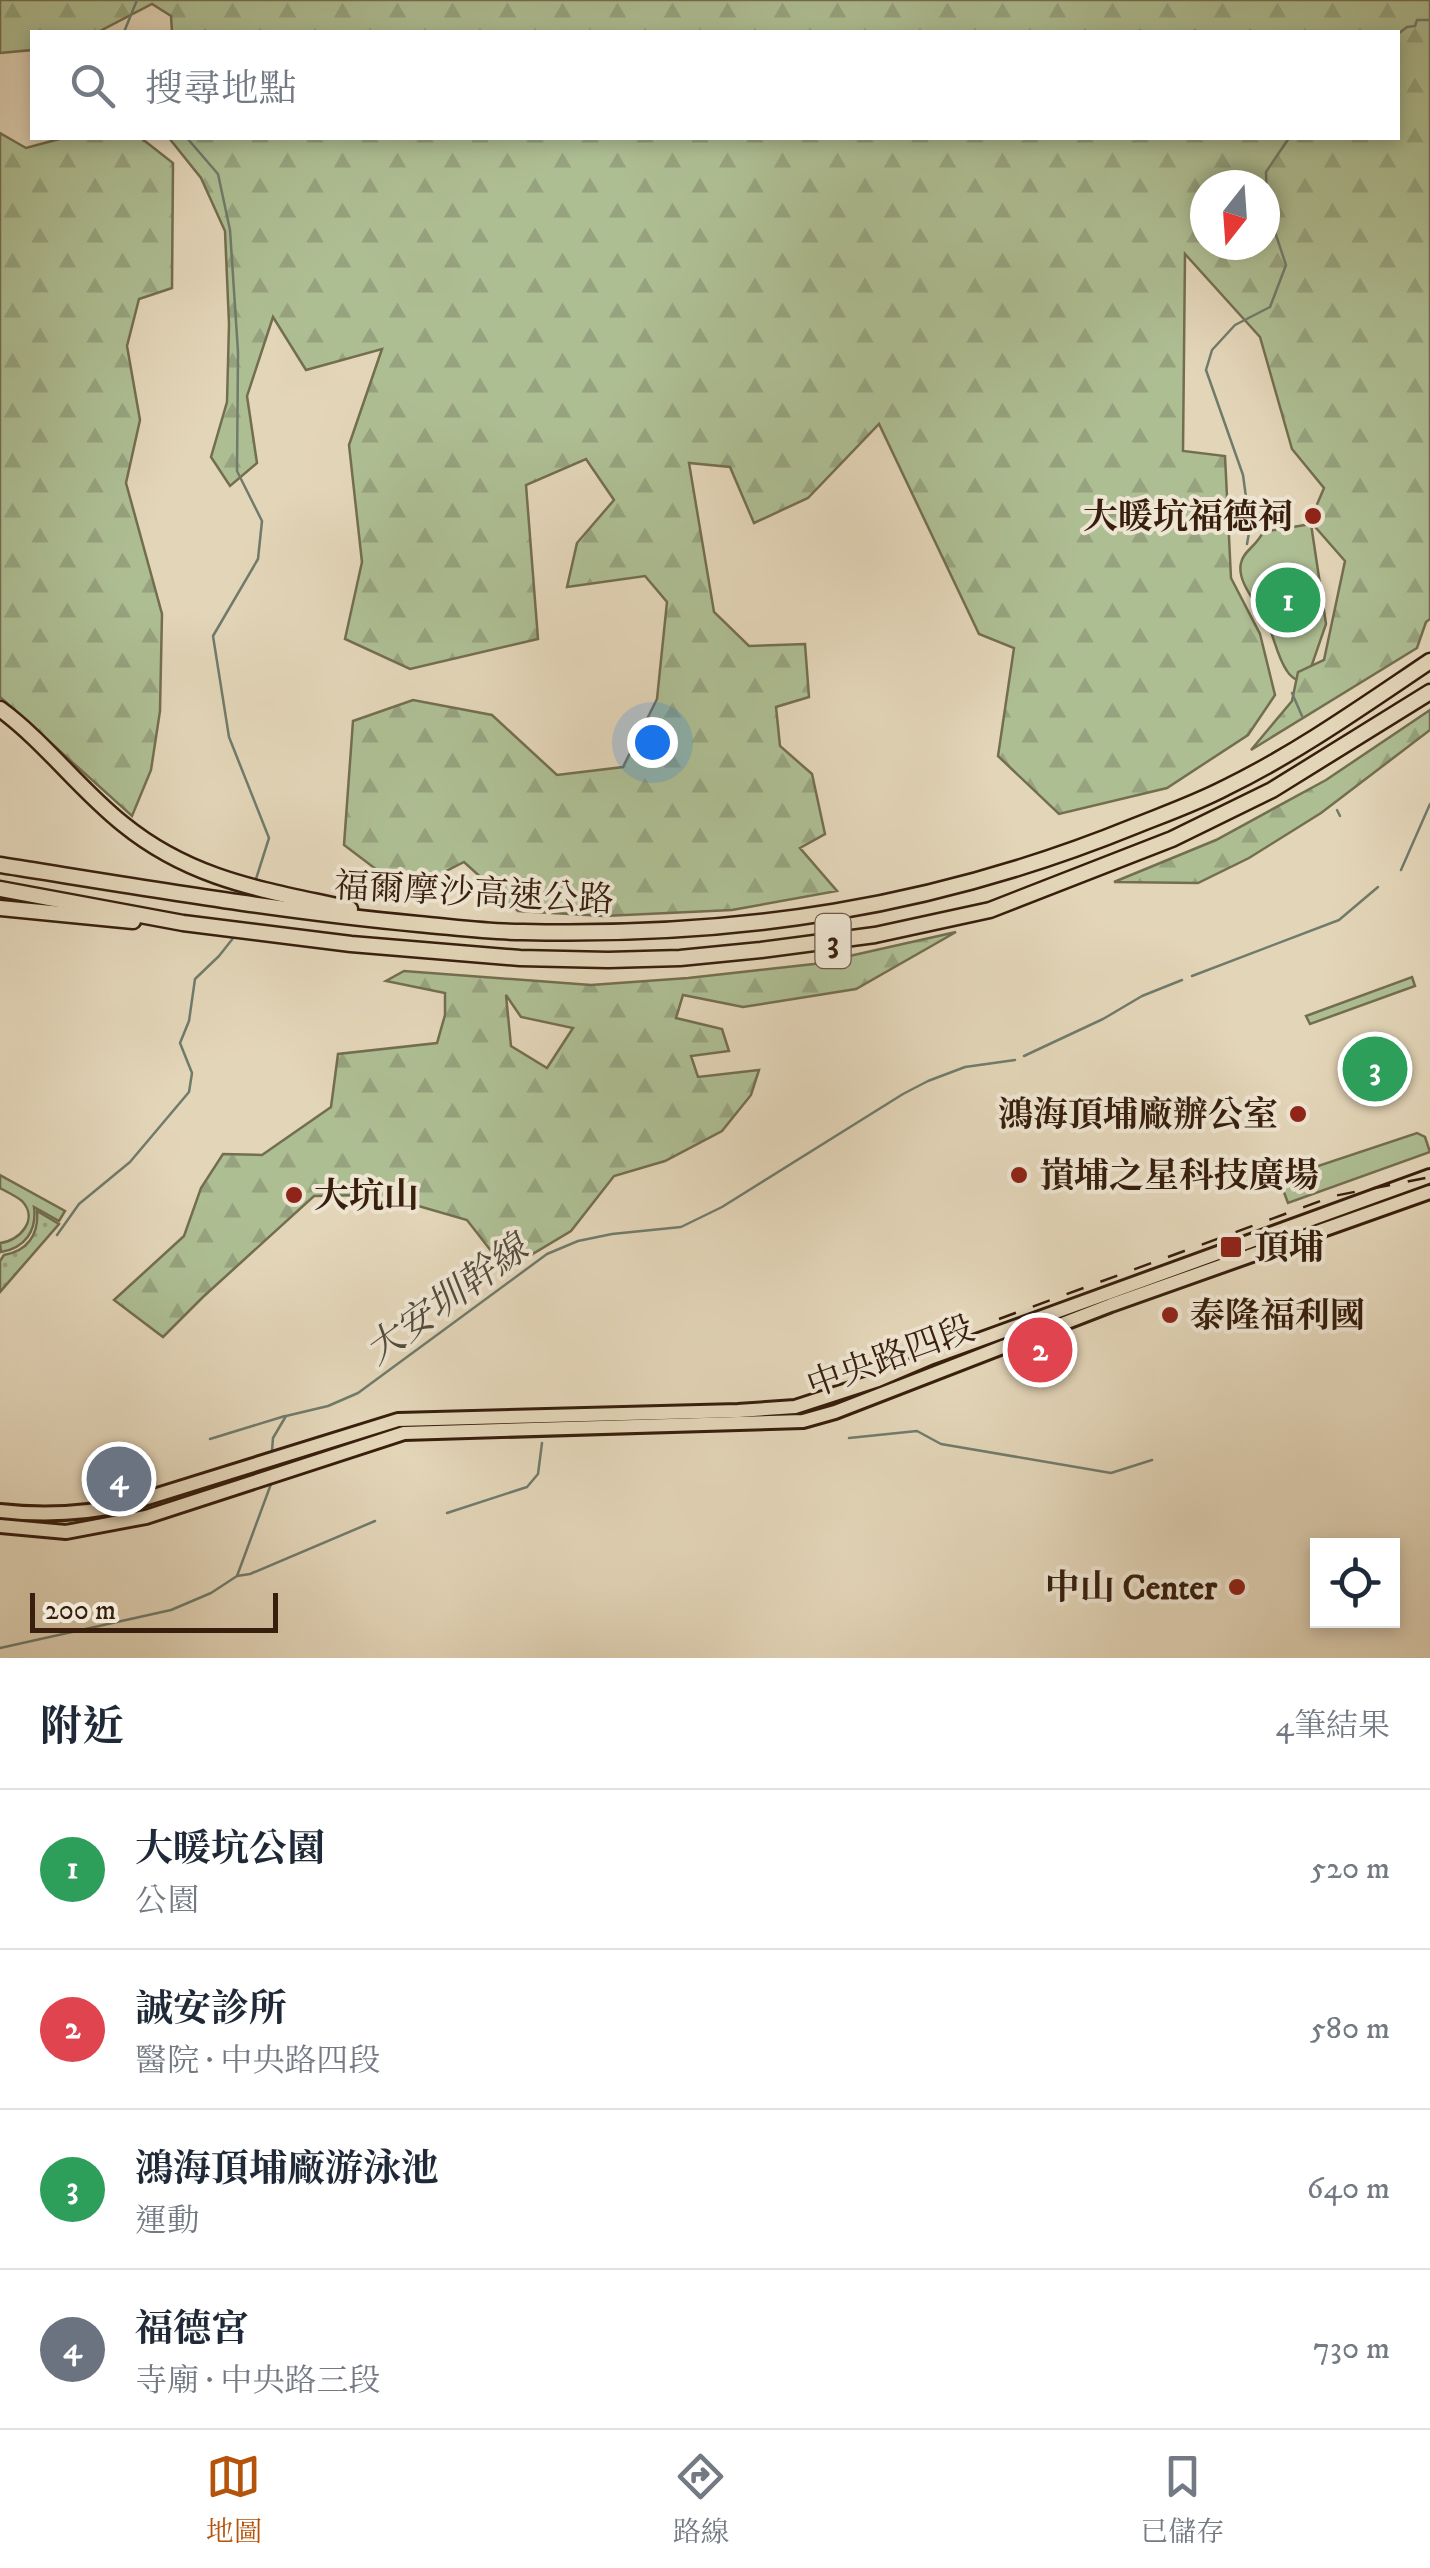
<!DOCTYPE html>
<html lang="zh-TW">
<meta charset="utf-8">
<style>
:root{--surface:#fff;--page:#f2f2f3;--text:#1f2937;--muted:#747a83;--line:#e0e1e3;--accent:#b45309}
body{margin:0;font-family:"IM FELL DW Pica","Noto Serif TC",serif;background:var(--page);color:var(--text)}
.controls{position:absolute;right:30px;bottom:30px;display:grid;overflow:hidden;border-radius:0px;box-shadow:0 5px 15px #0003}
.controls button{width:90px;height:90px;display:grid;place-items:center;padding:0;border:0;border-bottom:2px solid var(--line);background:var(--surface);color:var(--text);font:50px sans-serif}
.compass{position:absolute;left:1190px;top:170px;width:90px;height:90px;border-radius:50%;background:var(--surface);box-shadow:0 5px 15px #0003;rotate:197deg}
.scale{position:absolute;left:30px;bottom:25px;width:248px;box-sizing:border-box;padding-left:10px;border:5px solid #381f0d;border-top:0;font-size:28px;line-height:35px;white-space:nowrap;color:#381f0d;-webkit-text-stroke:8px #ede4d1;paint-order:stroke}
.you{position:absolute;left:652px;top:742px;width:35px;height:35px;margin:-25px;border:8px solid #fff;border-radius:50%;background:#1a73e8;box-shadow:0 0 0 15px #1a73e833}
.badge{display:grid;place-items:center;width:65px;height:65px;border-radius:50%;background:var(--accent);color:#fff;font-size:32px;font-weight:700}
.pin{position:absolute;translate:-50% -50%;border:5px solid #fff;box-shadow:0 2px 10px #0006}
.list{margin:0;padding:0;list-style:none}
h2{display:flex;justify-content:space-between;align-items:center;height:130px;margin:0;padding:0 40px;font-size:42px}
h2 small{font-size:32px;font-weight:400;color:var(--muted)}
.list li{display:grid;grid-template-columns:65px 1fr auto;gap:30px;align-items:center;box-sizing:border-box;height:160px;padding:0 40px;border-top:2px solid var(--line)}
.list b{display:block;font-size:38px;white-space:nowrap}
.list p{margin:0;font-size:32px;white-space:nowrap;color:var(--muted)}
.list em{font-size:32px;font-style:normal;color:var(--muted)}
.icon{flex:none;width:55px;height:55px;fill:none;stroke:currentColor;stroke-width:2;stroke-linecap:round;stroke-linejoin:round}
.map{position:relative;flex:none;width:1430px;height:1658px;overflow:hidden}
.search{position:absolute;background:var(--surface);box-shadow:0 5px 15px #0003;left:30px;right:30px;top:30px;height:110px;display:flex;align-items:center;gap:25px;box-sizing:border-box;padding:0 35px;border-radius:0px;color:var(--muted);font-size:38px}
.sheet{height:770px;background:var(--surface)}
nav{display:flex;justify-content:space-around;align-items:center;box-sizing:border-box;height:140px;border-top:2px solid var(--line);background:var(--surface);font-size:28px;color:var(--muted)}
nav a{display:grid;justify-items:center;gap:5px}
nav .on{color:var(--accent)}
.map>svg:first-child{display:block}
.green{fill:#aebe93;stroke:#736e50;stroke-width:2.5}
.forest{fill:url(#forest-firs);stroke:#736e50;stroke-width:2.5;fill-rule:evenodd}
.garden{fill:url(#garden-dots);stroke:#736e50;stroke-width:2.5}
.water{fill:url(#water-rules);stroke:#707b6c;stroke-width:2.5}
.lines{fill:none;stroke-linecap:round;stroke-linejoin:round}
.stream{stroke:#707b6c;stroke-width:2.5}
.major-casing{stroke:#381f0d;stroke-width:18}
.highway-casing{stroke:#381f0d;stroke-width:19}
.major{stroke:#e3d5b8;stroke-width:12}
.highway{stroke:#e3d5b8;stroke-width:14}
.rail{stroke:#381f0d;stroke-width:2.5;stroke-dasharray:18 18;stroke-linecap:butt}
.poi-dot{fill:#8f2418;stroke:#ede4d1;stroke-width:4}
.labels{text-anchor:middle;stroke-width:8;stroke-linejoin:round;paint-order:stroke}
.shield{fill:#ede4d1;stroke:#6e5a48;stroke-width:2.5}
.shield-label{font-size:32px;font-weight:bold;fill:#381f0d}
.poi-label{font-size:35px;font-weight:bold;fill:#381f0d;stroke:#ede4d1;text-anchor:start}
.street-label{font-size:35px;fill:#381f0d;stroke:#ede4d1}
.water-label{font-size:38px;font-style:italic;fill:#544d3c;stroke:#ede4d1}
</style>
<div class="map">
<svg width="1430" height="1658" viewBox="0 0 1430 1658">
<defs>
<pattern id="forest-firs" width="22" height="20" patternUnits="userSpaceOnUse" patternTransform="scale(2.5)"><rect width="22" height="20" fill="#aebe93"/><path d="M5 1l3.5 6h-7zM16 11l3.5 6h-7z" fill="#96a37e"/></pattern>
<pattern id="garden-dots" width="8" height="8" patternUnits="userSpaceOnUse" patternTransform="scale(2.5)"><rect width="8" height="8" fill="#aebe93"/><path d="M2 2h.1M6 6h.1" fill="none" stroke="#96a37e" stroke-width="1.8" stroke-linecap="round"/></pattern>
<pattern id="water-rules" width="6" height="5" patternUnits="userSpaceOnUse" patternTransform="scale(2.5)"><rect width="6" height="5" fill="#96b9ab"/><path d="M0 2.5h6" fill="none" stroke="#7b968a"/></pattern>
</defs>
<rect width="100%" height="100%" fill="#e3d5b8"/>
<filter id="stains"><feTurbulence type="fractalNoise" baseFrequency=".002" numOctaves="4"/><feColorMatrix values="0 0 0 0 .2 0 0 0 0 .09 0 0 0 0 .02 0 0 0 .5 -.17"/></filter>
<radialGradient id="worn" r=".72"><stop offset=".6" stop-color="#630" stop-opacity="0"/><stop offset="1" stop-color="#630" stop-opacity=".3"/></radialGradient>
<g class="green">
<path d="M1311,524l15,100 -21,61c-7,-4 -14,-7 -18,-14 -9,-13 -12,-30 -18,-44 -7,-19 -33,-43 -28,-64 2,-12 16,-17 22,-31z"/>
<polygon points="1412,977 1415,986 1310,1024 1306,1016"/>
<polygon points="1417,1133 1425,1137 1430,1152 1288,1203 1279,1179"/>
<path d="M0,1175l65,36 -6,10 -25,-14c3,24 -9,41 -33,45l-1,-9c20,-2 39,-24 22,-42 -6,-5 -15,-9 -22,-13z"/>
</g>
<g class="forest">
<path d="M0,0h1430v619l-4,3 -9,26 -166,102 41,-49 6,-29 26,-12 21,-99 -35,-40 14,-33 -32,-39 -32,-112 -75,-83 -2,197 42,5 6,122 29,56 15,61 -27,40 -81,53 -108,26 -61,-58 16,-108 -35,-14 -100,-210 -71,74 -54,25 -24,-56 -41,-4 25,149 35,34 56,-2 4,53 -33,10 4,39 32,28 13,60 -25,14 37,43 -105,19 -128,6 -86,-5 -54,-49 -47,24 -40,-16 -33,-25 9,-124 60,-21 79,15 65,60 66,-8 34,-68 10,-97 -22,-26 -78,11 10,-44 37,-43 -28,-41 -60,26 12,154 -128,30 -65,-30 17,-77 -13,-117 33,-96 -76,21 -33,-53 -26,79 10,67 -27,23 -19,-29 16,-55 2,-78 -4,-93 -24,-53 -32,-40h1229v-106h-1226l-1,-16 -19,-12 -54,28h-66v18l-32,3zM1205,185h60v60h-60z"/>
<polygon points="0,133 26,148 63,138 141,138 173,163 172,288 139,299 127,346 140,420 126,483 162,614 160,711 151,770 132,816 0,697"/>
<polygon points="1430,710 1430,730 1321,813 1249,858 1198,883 1114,882 1216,840 1326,780"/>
<path d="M956,932l-100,57 -113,18 -60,-12 -7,23 46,11 7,22 -38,5 7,21 61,-7 -8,25 -29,36 -57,30 -51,15 -43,55 -65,39 -39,-50 -52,-15 -48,-10 -53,1 -111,101 -40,40 -49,-37 70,-64 17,-48 22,-34 39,1 69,-48 7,-53 99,-11 8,-28v-22l-59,-12 18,-10 187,14 97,-7 126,-14zM506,995l15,22 52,11 -26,40 -36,-22z"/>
</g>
<path class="garden" d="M37,1211l22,13 -59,68v-31l4,-6c23,-4 35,-20 33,-44z"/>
<polygon class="water" points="1390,1051 1397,1073 1361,1086 1353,1064"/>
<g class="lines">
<g class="stream">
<polyline points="124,32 137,0"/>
<polyline points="1398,34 1407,27 1415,26 1417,20 1430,20"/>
<polyline points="187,138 218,174 230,230 238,352 237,471 262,521 258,559 213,636 229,737 269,838 256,879"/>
<polyline points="1247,544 1250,527 1243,475 1206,370 1212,350 1235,325 1270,307 1286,265 1267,208 1266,172 1289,138"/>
<polyline points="1292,693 1302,716"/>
<polyline points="1337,810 1340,816"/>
<polyline points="1401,870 1430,804"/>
<polyline points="1192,976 1339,920 1378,887"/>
<polyline points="1024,1056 1103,1019 1142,996 1182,980"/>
<polyline points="57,1235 79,1204 130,1162 189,1092 192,1073 180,1043 189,1021 195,979 219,956 234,937"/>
<polyline points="849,1438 917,1431 941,1444 1111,1473 1152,1460"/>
<polyline points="210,1439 285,1416"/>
<polyline points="272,1451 273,1438 286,1416 328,1406 358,1393 547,1254 578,1241 612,1234 681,1227 722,1207 903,1094 928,1081 965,1067 1015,1060"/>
<polyline points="447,1513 527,1487 538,1474 542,1443"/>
<polyline points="237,1576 250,1574 375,1521"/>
<polyline points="0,1648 171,1610 211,1593 237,1576 271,1484"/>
</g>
<defs>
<g id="major">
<path d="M0,1511c44,5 85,3 128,-7l270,-84 340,-9 57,-4 83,-27 54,-23 498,-181"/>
<polyline points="0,1526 66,1532 146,1517 404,1433 803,1421 835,1412 1111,1305 1430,1192"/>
</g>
<g id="highway">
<path d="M0,709c45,33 79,80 123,115 70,57 143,66 227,85"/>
<path d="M0,865c139,22 278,46 418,59 35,3 70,8 105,8 216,5 411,-24 612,-106 30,-12 61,-23 90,-38 72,-35 138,-82 205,-127"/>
<polyline points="0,889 183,923 351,944 520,958 608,960 680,958 761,950 875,935 990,910 1172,839 1272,790 1430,692"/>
<polyline points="0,908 133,921"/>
</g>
</defs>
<use href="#major" class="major-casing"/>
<use href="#highway" class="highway-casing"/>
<use href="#major" class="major"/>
<use href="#highway" class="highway"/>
<polyline class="rail" points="999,1319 1334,1196 1430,1177"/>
</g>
<g class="poi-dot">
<circle cx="1313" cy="516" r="10"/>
<circle cx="1298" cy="1114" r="10"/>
<circle cx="1019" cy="1175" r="10"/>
<circle cx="294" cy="1195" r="10"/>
<rect x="1219" y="1235" width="24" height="24" rx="5"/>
<circle cx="1170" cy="1315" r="10"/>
<circle cx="1237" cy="1587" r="10"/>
</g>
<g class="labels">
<rect class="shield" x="815.5" y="914" width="35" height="54" rx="8"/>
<g class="shield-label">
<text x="833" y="952">3</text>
</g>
<g class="poi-label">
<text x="1293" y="528" text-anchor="end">大暖坑福德祠</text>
<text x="1278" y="1126" text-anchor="end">鴻海頂埔廠辦公室</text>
<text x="1039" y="1187">嵿埔之星科技廣場</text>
<text x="314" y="1207">大坑山</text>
<text x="1254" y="1259">頂埔</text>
<text x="1190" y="1327">泰隆福利國</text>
<text x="1217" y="1599" text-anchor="end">中山 Center</text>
</g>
<g class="street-label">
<text transform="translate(474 892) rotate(3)" y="12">福爾摩沙高速公路</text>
<text transform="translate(890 1356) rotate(-20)" y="12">中央路四段</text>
</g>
<g class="water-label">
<text transform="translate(446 1299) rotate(-36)" y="13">大安圳幹線</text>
</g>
</g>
<rect width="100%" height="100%" filter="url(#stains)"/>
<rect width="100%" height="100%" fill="url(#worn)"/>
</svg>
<div class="controls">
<button><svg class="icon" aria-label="locate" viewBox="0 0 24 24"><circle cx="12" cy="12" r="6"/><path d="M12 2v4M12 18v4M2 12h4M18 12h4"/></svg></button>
</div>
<svg class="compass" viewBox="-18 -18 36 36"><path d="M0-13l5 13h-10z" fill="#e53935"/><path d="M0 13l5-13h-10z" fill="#747a83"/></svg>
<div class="scale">200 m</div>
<div class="you"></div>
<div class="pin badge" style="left:1288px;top:600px;background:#2e9e5b">1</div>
<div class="pin badge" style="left:1040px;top:1350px;background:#e0444e">2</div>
<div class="pin badge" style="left:1375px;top:1069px;background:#2e9e5b">3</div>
<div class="pin badge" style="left:119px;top:1479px;background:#6b7280">4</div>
<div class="search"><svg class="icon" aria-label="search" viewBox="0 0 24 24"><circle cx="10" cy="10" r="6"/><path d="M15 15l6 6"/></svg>搜尋地點</div>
</div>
<section class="sheet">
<h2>附近<small>4筆結果</small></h2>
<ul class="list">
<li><span class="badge" style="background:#2e9e5b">1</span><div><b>大暖坑公園</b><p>公園</p></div><em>520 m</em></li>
<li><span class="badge" style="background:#e0444e">2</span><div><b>誠安診所</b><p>醫院 · 中央路四段</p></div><em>580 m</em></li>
<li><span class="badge" style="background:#2e9e5b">3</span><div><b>鴻海頂埔廠游泳池</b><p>運動</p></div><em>640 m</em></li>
<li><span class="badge" style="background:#6b7280">4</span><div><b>福德宮</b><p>寺廟 · 中央路三段</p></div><em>730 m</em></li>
</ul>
</section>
<nav>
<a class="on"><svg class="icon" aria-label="map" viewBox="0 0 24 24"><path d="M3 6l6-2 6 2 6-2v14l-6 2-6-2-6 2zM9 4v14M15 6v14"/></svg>地圖</a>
<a><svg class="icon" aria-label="directions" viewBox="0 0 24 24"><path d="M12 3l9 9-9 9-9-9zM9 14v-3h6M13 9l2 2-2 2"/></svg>路線</a>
<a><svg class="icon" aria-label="saved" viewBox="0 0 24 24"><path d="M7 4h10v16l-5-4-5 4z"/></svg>已儲存</a>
</nav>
